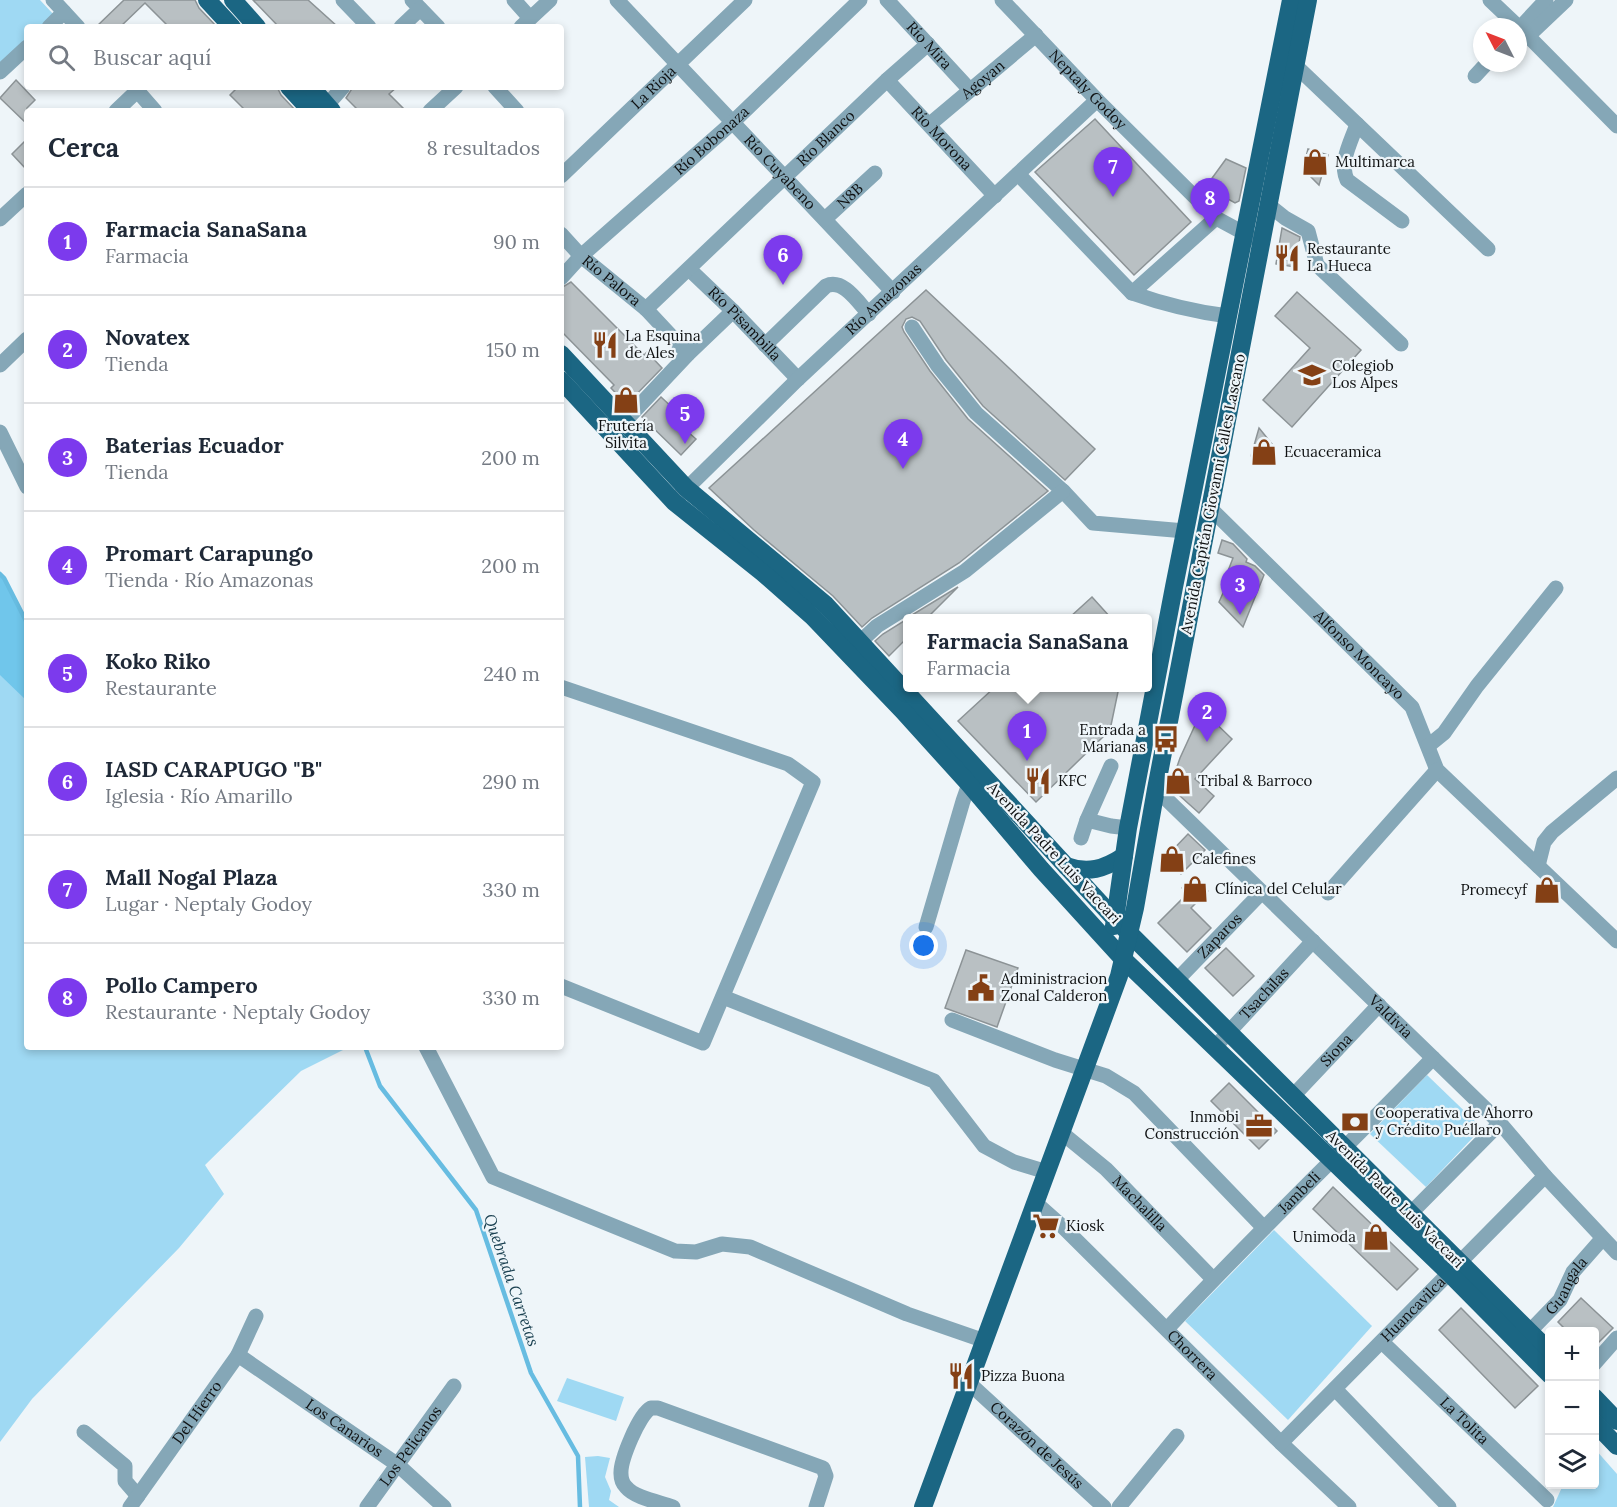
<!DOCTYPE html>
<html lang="es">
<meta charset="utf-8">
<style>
:root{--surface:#fff;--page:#f2f2f3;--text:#1f2937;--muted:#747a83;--line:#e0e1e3;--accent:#7c3aed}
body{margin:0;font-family:Lora,serif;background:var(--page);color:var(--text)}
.controls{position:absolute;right:18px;bottom:18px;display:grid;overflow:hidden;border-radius:6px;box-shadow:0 3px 9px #0003}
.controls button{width:54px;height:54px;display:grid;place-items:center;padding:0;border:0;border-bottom:2px solid var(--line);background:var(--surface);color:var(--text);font:30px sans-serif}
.compass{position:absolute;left:1473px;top:18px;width:54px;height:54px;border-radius:50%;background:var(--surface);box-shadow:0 3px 9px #0003;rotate:312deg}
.you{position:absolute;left:924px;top:946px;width:21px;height:21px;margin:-15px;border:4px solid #fff;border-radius:50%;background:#1a73e8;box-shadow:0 0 0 9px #1a73e833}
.badge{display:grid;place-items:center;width:39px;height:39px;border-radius:50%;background:var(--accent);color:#fff;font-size:20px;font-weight:700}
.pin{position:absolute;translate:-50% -50px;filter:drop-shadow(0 2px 3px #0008)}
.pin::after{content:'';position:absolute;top:32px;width:21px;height:18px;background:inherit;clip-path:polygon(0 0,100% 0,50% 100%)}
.popup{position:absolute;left:903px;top:614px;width:249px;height:78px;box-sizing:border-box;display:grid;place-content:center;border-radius:6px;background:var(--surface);filter:drop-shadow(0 2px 4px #0005);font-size:20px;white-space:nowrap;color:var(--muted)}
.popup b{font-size:22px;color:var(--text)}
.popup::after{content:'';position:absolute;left:50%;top:100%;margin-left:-12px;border:12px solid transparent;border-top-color:var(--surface)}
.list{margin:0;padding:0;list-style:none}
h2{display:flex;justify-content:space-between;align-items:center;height:78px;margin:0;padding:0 24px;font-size:26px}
h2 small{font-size:20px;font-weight:400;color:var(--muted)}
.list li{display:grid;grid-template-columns:39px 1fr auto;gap:18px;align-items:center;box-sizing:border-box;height:108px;padding:0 24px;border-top:2px solid var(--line)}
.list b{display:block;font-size:22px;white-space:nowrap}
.list p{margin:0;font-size:20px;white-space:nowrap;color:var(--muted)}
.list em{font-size:20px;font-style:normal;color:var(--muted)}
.icon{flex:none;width:33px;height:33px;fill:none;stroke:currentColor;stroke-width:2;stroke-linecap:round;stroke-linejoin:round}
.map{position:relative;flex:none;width:1617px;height:1507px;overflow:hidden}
.search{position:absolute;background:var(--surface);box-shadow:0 3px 9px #0003;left:24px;top:24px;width:540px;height:66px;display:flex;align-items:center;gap:15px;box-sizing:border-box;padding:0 21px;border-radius:6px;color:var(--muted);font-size:22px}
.panel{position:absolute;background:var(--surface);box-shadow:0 3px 9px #0003;left:24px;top:108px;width:540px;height:942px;border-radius:6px}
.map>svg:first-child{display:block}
.green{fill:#9fd9f3}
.forest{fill:#70c6eb}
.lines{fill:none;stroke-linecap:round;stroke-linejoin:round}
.stream{stroke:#67bce1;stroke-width:4.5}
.building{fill:#b9c0c3;stroke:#8c9396;stroke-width:1.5}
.minor{stroke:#85a7b7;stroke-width:15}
.major{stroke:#1b6683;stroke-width:18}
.labels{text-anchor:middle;stroke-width:4.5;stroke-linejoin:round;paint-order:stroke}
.street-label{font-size:15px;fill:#0f1112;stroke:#eef5f9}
.poi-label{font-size:15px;fill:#0f1112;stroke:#eef5f9;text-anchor:start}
.water-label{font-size:16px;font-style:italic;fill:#1c4252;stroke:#eef5f9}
</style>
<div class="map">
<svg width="1617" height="1507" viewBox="0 0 1617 1507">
<rect width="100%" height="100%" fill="#eef5f9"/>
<g class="green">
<polygon points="0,0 40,0 54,15 41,27 27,27 27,40 0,65"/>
<polygon points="0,574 4,578 27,623 27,1047 349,1047 301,1071 205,1165 224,1194 179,1248 32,1399 0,1442"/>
<polygon points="1427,1075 1482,1128 1426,1187 1370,1134"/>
<polygon points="1274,1230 1372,1326 1288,1420 1185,1321"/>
<polygon points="567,1378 624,1397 616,1421 557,1401"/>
<polygon points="1595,1449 1617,1474 1617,1507 1553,1507 1563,1485 1594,1484"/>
<polygon points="598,1456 610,1458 605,1477 611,1491 609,1500 619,1507 589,1507 585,1457"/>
</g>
<polygon class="forest" points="0,574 4,578 27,623 27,701 0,675"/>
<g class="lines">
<g class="stream">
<polyline points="0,574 4,578 27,623"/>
<polyline points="365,1047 380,1086 476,1210 531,1373 578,1456 580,1507"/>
</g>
</g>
<g class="building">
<polygon points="124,0 195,0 199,8 217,27 169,27 145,3 120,27 96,27"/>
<polygon points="253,0 308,0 338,27 279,27"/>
<polygon points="16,80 35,100 27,108 27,124 0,98"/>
<polygon points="238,87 277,87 281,95 296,111 246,111 230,95"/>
<polygon points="353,87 397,87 389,94 406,111 359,111 346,98"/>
<polygon points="1095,119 1191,222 1134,275 1035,172"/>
<polygon points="27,139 27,170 12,154"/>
<polygon points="1308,149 1328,155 1319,185 1303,169"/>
<polygon points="1226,159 1246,168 1239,201 1235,203 1226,198 1210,181"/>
<polygon points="1282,228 1300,237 1295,267 1276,264"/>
<polygon points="571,282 644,355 647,352 662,368 628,403 626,404 611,388 614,385 561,331 561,288"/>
<polygon points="926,290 1095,449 1065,480 983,406 946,360 920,321 912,317 906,319 902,327 904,332 930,371 968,419 1048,491 959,563 872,618 862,627 833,596 754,530 709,488"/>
<polygon points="1297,292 1361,350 1292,427 1263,400 1310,348 1275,316"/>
<polygon points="661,397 693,427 688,432 696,439 681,455 642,417"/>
<polygon points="1259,428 1276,449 1272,462 1251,456"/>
<polygon points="1222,540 1233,544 1247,559 1246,562 1255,566 1264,575 1243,627 1219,602 1232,573 1228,571 1233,558 1218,553"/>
<polygon points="958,587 927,618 907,618"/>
<polygon points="1092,597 1111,618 1069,618"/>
<polygon points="907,619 907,638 889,656 875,641 883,634"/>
<polygon points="995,687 1119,687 1110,730 1036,802 958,721"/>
<polygon points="1202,710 1232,739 1195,779 1214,796 1199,813 1170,787 1180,758"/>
<polygon points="1188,834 1205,850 1181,874 1165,858"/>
<polygon points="1193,877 1208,891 1191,908 1211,928 1187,952 1158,923 1188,893 1182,888"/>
<polygon points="1226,948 1254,976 1233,996 1205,968"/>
<polygon points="966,950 1018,968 997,1027 945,1008"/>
<polygon points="1229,1083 1277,1131 1259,1149 1211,1101"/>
<polygon points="1333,1187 1418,1269 1397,1290 1313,1209"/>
<polygon points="1581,1298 1613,1328 1594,1347 1594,1332 1568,1332 1558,1322"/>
<polygon points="1461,1308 1538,1386 1515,1408 1439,1330"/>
</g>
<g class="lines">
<g class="minor">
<polyline points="53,0 78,27"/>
<polyline points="343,0 369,27"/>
<polyline points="412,0 438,27"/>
<polyline points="514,0 530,18"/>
<path id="s1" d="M617,0l276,292"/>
<path id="s2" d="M887,0l83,90"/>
<path id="s3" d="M1002,0l95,100 119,118 37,20"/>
<polyline points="1490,0 1528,36 1617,126"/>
<polyline points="49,27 64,12"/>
<polyline points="401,27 420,9"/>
<polyline points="521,27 550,0"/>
<polyline points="1518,30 1546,0"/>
<polyline points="1528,36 1566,0"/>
<polyline points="1297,67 1488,249"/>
<polyline points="0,72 27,47"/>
<polyline points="1475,76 1487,63"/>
<path id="s4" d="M887,80l108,116"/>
<polyline points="134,87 155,111"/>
<polyline points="495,87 517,111"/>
<polyline points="327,105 343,87"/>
<polyline points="116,111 137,91"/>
<polyline points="430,111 456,87"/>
<path id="s5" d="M930,124l106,-89"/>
<path d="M1357,124c-6,18 -18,38 -10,56l55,41"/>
<polyline points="1018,174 1132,293 1216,218"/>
<path id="s6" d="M561,176l184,-176"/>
<polyline points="1270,206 1285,218 1308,231 1317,265 1401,344"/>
<polyline points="0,219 27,194"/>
<path id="s7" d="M825,219l50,-46"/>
<path id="s8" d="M561,234l20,22 65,53 42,45"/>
<path id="s9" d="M689,269l44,42 65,68"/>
<path id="s10" d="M561,278l20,-22 152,-134 127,-122"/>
<path d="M1132,293c31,11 64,19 96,23"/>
<path id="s11" d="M646,309l241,-229 41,-36"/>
<polyline points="912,327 938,366 976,413 1063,491 1093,523 1185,531"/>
<path d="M765,345l61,-59c17,-8 32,16 43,28"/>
<polyline points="0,365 27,339"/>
<polyline points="624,422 688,354 733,311"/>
<polyline points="0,432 27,487"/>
<path id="s12" d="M679,496l119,-117 299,-279"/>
<path id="s13" d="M1211,509l201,198 25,63 180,171"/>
<polyline points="861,641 877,626 965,571 1063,491"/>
<polyline points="561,687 788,764 813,782 703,1043 561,986"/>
<polyline points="1428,746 1444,733 1477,686 1556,588"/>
<polyline points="1111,766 1087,820 1111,826 1128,828"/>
<path id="s14" d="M1156,789l344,334 45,53 72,77"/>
<polyline points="1081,838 1087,820"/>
<polyline points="1538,866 1544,842 1552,832 1617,778"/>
<polyline points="1328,893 1437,770"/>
<polyline points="926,927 963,801 969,784"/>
<path id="s15" d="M1176,981l86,-89"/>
<polyline points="723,997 934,1081 984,1146 1014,1162 1047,1172"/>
<polyline points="952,1020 1055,1060 1106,1076 1134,1093 1264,1228"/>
<polyline points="426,1047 493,1177 675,1251 696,1252 722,1244 750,1247 907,1314 985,1341"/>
<path id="s16" d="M1214,1048l99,-107"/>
<path id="s17" d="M1293,1096l86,-91"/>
<path id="s18" d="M1062,1133l44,36 107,110"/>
<path id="s19" d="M1036,1203l27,24 218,216 68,64"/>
<polyline points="1411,1213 1500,1123"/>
<path id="s20" d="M1167,1329c86,-93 178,-180 266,-271"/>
<path id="s21" d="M1529,1332l31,-32 13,-28 29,-33"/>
<path id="s22" d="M1382,1342l165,158"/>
<path id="s23" d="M238,1355l160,110 46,42"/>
<polyline points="1594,1364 1617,1338"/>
<path id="s24" d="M969,1383l135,124"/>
<polyline points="1335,1389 1449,1507"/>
<polyline points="84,1432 125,1466 125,1481 138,1496"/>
<path id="s25" d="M1281,1443l264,-267"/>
<path id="s26" d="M130,1507l108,-152 18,-39"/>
<path id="s27" d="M367,1507l87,-121"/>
<path d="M673,1507c-14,-5 -38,-9 -47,-20 -3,-3 -5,-8 -5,-13 -1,-13 18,-60 30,-66h7l165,60 3,8 -10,31"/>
<polyline points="1119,1507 1177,1436"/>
</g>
<g class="major">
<polyline points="207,0 232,27"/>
<polyline points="233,0 257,27"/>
<polyline points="289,87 311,111"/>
<polyline points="311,87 332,111"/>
<polyline points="561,354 686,488 826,605 1114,918 1550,1352"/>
<polyline points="561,380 674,502 763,573 813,617 902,710 969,784 1041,869 1123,959 1449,1273 1550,1375"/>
<path d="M1066,866c22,8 38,3 58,-10"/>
<polyline points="1114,926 1128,828 1174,587 1291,0"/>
<polyline points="1594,1397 1617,1421"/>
<polyline points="1594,1422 1617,1446"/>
<polyline points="923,1507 1119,976 1135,908 1156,789 1308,0"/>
</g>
</g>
<defs>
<symbol id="shop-bare" viewBox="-9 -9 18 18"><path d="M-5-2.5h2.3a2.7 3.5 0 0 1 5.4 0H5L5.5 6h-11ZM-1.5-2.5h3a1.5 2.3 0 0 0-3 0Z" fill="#844015" stroke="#eef5f9" stroke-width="2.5" paint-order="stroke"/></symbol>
<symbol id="restaurant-bare" viewBox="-9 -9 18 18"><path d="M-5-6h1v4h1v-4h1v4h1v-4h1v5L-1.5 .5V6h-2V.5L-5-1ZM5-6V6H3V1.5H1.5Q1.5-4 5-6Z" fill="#844015" stroke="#eef5f9" stroke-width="2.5" paint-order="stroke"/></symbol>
<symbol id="school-bare" viewBox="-9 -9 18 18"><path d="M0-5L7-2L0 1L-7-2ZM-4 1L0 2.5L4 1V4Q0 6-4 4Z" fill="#844015" stroke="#eef5f9" stroke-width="2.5" paint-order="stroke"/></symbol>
<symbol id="bus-bare" viewBox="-9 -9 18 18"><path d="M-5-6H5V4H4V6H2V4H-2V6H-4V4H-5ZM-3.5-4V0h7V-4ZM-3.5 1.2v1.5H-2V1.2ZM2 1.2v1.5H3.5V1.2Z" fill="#844015" stroke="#eef5f9" stroke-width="2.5" paint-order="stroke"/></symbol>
<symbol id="civic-bare" viewBox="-9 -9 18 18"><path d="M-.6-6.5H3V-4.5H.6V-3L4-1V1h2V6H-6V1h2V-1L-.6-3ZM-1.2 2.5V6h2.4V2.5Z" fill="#844015" stroke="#eef5f9" stroke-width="2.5" paint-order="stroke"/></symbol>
<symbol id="bank-bare" viewBox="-9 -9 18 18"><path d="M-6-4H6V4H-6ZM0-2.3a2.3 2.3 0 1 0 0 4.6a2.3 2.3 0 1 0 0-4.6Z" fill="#844015" stroke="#eef5f9" stroke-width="2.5" paint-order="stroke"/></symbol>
<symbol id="office-bare" viewBox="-9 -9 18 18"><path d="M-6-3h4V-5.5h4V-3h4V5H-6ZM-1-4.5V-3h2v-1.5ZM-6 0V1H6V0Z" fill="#844015" stroke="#eef5f9" stroke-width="2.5" paint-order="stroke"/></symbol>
<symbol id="supermarket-bare" viewBox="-9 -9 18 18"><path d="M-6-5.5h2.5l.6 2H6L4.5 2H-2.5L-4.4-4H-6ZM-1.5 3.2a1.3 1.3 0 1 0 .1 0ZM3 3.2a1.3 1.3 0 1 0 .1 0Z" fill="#844015" stroke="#eef5f9" stroke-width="2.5" paint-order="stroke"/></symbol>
</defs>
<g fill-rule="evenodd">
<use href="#shop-bare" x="1296" y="143" width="38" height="38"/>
<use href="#restaurant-bare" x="1268" y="239" width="38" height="38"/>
<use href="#restaurant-bare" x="586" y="326" width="38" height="38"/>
<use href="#school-bare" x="1293" y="356" width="38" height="38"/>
<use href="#shop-bare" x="607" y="381" width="38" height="38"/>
<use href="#shop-bare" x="1245" y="433" width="38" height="38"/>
<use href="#bus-bare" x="1147" y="720" width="38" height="38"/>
<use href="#restaurant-bare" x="1019" y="762" width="38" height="38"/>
<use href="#shop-bare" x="1159" y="762" width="38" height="38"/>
<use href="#shop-bare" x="1153" y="840" width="38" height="38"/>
<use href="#shop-bare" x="1176" y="870" width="38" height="38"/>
<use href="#shop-bare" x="1528" y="871" width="38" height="38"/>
<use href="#civic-bare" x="962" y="969" width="38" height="38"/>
<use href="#bank-bare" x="1336" y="1103" width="38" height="38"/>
<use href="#office-bare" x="1240" y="1107" width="38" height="38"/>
<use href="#supermarket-bare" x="1027" y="1207" width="38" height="38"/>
<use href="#shop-bare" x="1357" y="1218" width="38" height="38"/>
<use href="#restaurant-bare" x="942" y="1357" width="38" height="38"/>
</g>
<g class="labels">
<g class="street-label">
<text dy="5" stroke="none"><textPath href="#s2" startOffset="62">Río Mira</textPath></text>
<text dy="5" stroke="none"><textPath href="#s5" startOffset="69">Agoyan</textPath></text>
<text dy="5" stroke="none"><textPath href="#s6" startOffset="128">La Rioja</textPath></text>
<text dy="5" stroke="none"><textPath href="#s3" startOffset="124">Neptaly Godoy</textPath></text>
<text dy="5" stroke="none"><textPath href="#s4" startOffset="80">Río Morona</textPath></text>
<text dy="5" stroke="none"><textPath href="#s11" startOffset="248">Río Blanco</textPath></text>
<text dy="5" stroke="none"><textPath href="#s10" startOffset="204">Río Bobonaza</textPath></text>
<text dy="5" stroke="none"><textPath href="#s1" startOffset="237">Río Cuyabeno</textPath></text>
<text dy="5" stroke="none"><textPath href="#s7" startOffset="34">N8B</textPath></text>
<text dy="5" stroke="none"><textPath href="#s8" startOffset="69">Río Palora</textPath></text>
<text dy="5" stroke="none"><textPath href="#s12" startOffset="284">Río Amazonas</textPath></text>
<text dy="5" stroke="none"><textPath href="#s9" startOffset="78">Río Pisambilla</textPath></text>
<text transform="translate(1213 494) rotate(-79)" y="5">Avenida Capitán Giovanni Calles Lascano</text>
<text dy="5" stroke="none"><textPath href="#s13" startOffset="208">Alfonso Moncayo</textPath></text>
<text transform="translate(1054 853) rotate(47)" y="5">Avenida Padre Luis Vaccari</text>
<text dy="5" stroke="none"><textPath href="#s15" startOffset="63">Zaparos</textPath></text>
<text dy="5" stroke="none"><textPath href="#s16" startOffset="74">Tsachilas</textPath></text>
<text dy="5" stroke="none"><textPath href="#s14" startOffset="327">Valdivia</textPath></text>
<text dy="5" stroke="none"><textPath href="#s17" startOffset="63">Siona</textPath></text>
<text dy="5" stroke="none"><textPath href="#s20" startOffset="190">Jambeli</textPath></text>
<text transform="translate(1395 1199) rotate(45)" y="5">Avenida Padre Luis Vaccari</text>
<text dy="5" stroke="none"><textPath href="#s18" startOffset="105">Machalilla</textPath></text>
<text dy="5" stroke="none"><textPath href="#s21" startOffset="60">Guangala</textPath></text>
<text dy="5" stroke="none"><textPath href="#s25" startOffset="188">Huancavilca</textPath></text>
<text dy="5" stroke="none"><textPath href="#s19" startOffset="218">Chorrera</textPath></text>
<text dy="5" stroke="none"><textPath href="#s26" startOffset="116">Del Hierro</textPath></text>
<text dy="5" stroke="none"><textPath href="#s22" startOffset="114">La Tolita</textPath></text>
<text dy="5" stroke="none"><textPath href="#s23" startOffset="129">Los Canarios</textPath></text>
<text dy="5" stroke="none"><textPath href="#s24" startOffset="92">Corazón de Jesús</textPath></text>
<text dy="5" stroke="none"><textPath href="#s27" startOffset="75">Los Pelicanos</textPath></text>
</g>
<g class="poi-label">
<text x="1335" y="167">Multimarca</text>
<text x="1307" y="254">Restaurante<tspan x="1307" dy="17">La Hueca</tspan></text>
<text x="625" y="341">La Esquina<tspan x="625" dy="17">de Ales</tspan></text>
<text x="1332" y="371">Colegiob<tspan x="1332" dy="17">Los Alpes</tspan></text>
<text x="626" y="431" text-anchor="middle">Frutería<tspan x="626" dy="17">Silvita</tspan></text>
<text x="1284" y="457">Ecuaceramica</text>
<text x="1146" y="735" text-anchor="end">Entrada a<tspan x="1146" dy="17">Marianas</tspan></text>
<text x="1058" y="786">KFC</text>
<text x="1198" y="786">Tribal &amp; Barroco</text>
<text x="1192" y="864">Calefines</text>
<text x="1215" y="894">Clínica del Celular</text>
<text x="1527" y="895" text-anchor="end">Promecyf</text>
<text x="1001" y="984">Administracion<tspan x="1001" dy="17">Zonal Calderon</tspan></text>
<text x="1375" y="1118">Cooperativa de Ahorro<tspan x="1375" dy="17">y Crédito Puéllaro</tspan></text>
<text x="1239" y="1122" text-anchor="end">Inmobi<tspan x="1239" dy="17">Construcción</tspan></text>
<text x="1066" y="1231">Kiosk</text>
<text x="1356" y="1242" text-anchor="end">Unimoda</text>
<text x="981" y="1381">Pizza Buona</text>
</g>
<g class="water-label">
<text transform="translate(512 1280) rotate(71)" y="6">Quebrada Carretas</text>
</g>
</g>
</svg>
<div class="controls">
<button>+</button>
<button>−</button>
<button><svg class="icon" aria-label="layers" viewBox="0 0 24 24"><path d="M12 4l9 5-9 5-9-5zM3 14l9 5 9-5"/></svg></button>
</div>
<svg class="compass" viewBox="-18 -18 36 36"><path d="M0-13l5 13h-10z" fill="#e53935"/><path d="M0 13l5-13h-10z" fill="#747a83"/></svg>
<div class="you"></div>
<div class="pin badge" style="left:1027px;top:761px">1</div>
<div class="popup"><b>Farmacia SanaSana</b>Farmacia</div>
<div class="pin badge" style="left:1207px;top:742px">2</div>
<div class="pin badge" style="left:1240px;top:615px">3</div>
<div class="pin badge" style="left:903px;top:469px">4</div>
<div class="pin badge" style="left:685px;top:444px">5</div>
<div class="pin badge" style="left:783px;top:285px">6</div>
<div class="pin badge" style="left:1113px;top:197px">7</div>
<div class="pin badge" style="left:1210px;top:228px">8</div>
<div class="search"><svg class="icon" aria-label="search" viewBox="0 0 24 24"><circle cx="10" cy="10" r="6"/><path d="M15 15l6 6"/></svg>Buscar aquí</div>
<section class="panel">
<h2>Cerca<small>8 resultados</small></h2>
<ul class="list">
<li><span class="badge">1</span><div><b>Farmacia SanaSana</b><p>Farmacia</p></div><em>90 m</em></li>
<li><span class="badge">2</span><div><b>Novatex</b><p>Tienda</p></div><em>150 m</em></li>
<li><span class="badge">3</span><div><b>Baterias Ecuador</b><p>Tienda</p></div><em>200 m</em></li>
<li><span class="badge">4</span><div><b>Promart Carapungo</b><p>Tienda · Río Amazonas</p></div><em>200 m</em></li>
<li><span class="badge">5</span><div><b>Koko Riko</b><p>Restaurante</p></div><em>240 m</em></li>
<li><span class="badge">6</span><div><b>IASD CARAPUGO &quot;B&quot;</b><p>Iglesia · Río Amarillo</p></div><em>290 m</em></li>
<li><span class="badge">7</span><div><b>Mall Nogal Plaza</b><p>Lugar · Neptaly Godoy</p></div><em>330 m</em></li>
<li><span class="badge">8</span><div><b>Pollo Campero</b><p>Restaurante · Neptaly Godoy</p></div><em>330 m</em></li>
</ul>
</section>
</div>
